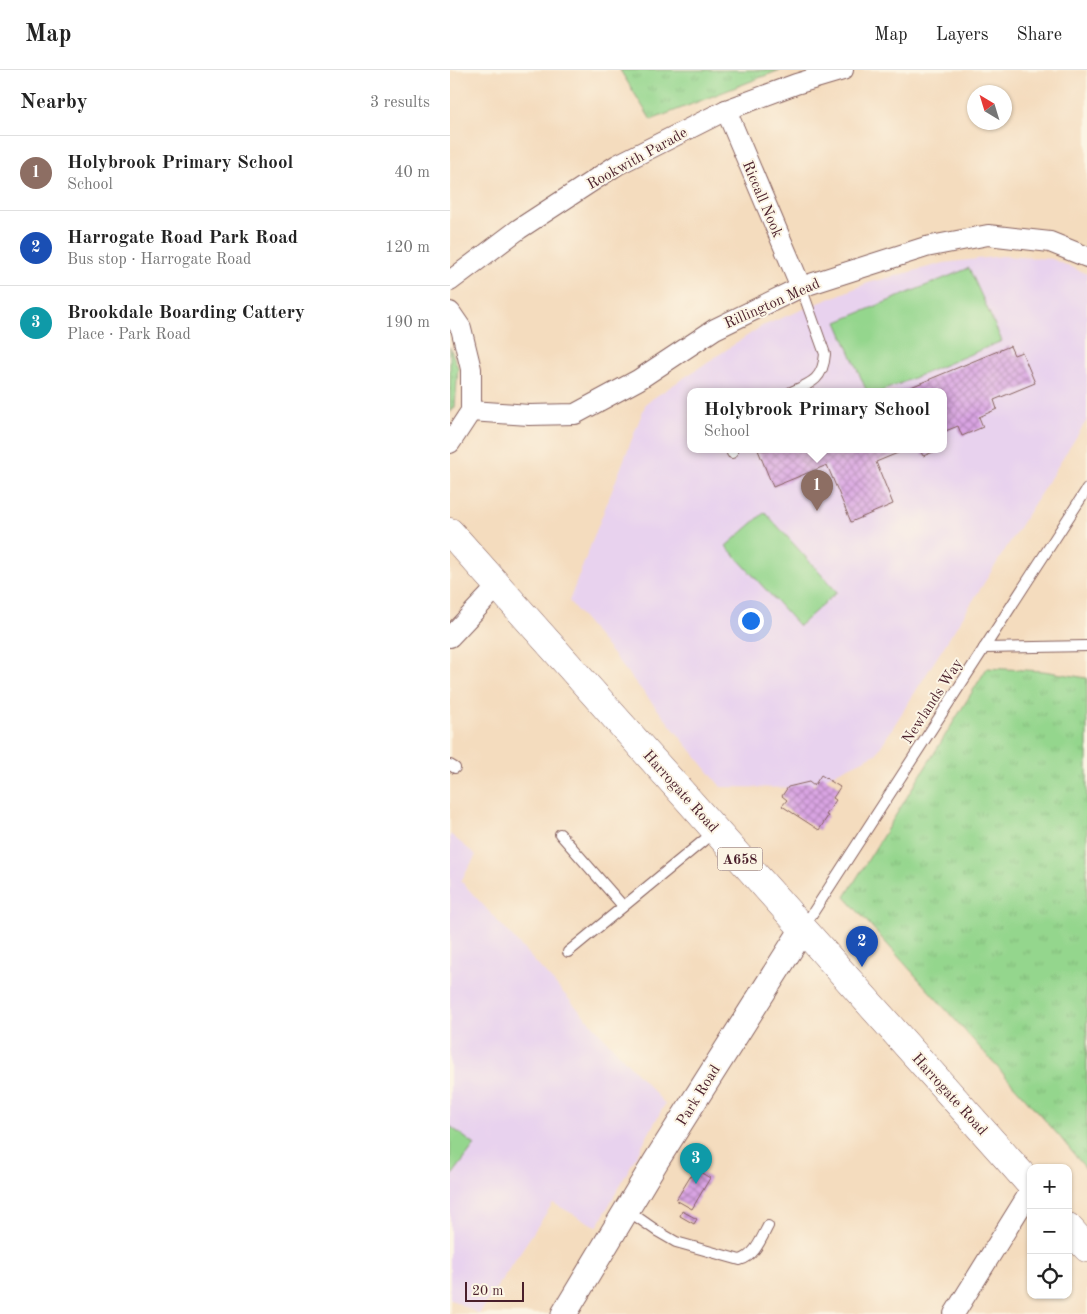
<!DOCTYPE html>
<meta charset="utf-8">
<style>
:root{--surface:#fff;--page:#f2f2f2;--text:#222;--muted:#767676;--line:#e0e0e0;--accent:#0b8043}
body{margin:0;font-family:"Old Standard TT",serif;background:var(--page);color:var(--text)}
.controls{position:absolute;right:15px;bottom:15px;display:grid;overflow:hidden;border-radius:10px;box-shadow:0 1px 4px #0004}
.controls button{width:45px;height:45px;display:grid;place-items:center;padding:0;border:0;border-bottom:1px solid var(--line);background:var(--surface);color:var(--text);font:25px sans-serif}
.compass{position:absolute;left:517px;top:15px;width:45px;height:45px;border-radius:50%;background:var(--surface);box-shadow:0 1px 4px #0004;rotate:322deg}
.scale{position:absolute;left:15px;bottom:12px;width:59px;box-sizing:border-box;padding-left:5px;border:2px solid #4a1f2b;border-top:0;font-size:14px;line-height:18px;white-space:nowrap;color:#4a1f2b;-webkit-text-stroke:4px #fcf5e5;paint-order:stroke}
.you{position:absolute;left:300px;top:550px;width:18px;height:18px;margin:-12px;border:4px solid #fff;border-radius:50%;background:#1a73e8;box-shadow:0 0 0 8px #1a73e833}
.badge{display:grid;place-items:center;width:32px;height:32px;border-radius:50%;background:var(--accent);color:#fff;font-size:16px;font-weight:700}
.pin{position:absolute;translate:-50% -41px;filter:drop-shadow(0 1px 2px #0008)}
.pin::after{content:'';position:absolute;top:26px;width:18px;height:15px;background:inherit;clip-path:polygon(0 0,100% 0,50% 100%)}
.popup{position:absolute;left:237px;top:318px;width:260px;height:65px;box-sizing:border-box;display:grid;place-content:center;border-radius:10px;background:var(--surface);filter:drop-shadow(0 1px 4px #0005);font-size:16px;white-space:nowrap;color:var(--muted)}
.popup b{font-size:19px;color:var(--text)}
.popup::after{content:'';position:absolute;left:50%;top:100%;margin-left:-10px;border:10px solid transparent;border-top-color:var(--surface)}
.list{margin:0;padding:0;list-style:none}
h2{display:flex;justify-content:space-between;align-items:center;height:65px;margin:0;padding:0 20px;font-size:21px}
h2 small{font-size:16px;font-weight:400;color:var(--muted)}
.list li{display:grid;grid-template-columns:32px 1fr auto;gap:15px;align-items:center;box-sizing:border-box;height:75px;padding:0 20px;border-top:1px solid var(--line)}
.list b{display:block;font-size:19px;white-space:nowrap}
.list p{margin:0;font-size:16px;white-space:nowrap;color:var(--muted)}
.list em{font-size:16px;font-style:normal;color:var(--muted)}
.icon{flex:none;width:28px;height:28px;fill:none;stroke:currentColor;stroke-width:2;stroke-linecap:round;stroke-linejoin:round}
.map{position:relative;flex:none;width:637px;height:1244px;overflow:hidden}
header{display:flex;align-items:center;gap:30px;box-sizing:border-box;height:70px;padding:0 25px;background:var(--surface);border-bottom:1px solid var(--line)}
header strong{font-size:24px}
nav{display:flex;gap:28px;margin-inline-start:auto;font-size:18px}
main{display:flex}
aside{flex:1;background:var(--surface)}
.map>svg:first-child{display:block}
.built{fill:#e8d2ee;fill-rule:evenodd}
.grass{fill:url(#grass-tufts);stroke:#6f7a5c}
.garden{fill:#94d68d;stroke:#6f7a5c}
.building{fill:url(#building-cross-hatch)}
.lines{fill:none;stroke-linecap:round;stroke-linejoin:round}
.service-casing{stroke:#86615e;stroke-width:12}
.minor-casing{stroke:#86615e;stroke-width:22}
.tertiary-casing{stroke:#86615e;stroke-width:27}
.trunk-casing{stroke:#86615e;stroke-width:29}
.service{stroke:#fff;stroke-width:10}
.minor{stroke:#fff;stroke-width:20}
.tertiary{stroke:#fff;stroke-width:25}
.trunk{stroke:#fff;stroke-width:28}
.labels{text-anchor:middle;stroke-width:4;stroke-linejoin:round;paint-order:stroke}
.shield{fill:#fcf5e5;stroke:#7f5f63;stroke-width:1}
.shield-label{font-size:14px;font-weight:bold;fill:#4a1f2b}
.street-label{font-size:15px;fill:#4a1f2b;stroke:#fcf5e5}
</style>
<header>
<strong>Map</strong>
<nav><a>Map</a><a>Layers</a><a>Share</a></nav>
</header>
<main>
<aside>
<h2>Nearby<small>3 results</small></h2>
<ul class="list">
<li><span class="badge" style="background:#8d6e63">1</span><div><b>Holybrook Primary School</b><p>School</p></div><em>40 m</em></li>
<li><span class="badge" style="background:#1a4fb4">2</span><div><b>Harrogate Road Park Road</b><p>Bus stop · Harrogate Road</p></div><em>120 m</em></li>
<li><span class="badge" style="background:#0f9aa8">3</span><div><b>Brookdale Boarding Cattery</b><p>Place · Park Road</p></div><em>190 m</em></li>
</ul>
</aside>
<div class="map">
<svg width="637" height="1244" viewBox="0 0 637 1244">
<defs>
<pattern id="grass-tufts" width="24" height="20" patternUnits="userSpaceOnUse" patternTransform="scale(1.25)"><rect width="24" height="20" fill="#94d68d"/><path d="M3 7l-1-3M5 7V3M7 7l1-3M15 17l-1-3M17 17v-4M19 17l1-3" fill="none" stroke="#81b77a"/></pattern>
<pattern id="building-cross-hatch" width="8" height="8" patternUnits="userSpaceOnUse" patternTransform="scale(1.25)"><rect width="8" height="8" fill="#d9a4e3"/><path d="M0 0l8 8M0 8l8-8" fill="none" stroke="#b285b8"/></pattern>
</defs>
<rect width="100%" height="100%" fill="#fcf5e5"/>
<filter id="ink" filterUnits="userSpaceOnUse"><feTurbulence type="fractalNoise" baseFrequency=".02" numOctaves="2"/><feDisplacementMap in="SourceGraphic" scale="10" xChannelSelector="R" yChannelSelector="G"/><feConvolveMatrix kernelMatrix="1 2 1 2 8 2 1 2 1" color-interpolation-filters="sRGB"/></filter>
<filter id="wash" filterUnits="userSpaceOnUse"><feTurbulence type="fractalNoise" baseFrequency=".0096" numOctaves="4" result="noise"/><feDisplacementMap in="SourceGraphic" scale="20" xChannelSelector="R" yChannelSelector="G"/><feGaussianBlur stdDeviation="1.12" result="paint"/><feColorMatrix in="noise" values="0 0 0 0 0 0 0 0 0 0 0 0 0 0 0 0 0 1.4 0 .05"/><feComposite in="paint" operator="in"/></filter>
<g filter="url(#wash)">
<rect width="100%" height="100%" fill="#f4dcbe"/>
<g class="built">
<path d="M552,186l50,3 35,15v146l-211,334 -72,34 -83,-1 -152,-186 77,-198 116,-77 106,-43 76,-20zM241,322h252v58h-252z"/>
<polygon points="0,764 26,785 11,811 215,1034 147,1157 103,1133 29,1244 0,1229"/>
</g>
<g class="grass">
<polygon points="170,0 330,0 201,50"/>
<polygon points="0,277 8,298 5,337 0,343"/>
<polygon points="537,598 593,601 637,608 637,1100 610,1067 395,827"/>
</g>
<g class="garden">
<polygon points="519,198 552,271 430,322 417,322 387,252"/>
<polygon points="315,442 387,522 349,556 276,476"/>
<polygon points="0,1056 25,1075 0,1108"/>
</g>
<g id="blocks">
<g class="building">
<polygon points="560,276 564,285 572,282 585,313 544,330 547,339 529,347 533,357 512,366 508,356 493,362 493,322 449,322"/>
<polygon points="308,380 455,380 426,392 443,434 401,452 377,395 323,417"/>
<polygon points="470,380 485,380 486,381 473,386"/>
<polygon points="371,705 390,717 383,728 386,730 376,745 378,746 369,760 332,736 337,730 332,726 338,717 359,712 364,716"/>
<polygon points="245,1099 260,1108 242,1139 226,1130"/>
<polygon points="232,1141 247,1149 244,1154 230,1146"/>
</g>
</g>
</g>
<g filter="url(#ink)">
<use href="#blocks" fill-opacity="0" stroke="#86615e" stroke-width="1"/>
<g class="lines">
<defs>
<g id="service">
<path d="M341,322c21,-9 32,-13 34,-38l-24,-67"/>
<polyline points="282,380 282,383"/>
<polyline points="534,578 637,576"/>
<polyline points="0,695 5,698"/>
<polyline points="110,764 173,836"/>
<polyline points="353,858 637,419"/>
<polyline points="118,882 264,762"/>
<path d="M177,1140l30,21 19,11 64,18c15,-4 21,-21 28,-34"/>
</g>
<g id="minor">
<polyline points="276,40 351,217"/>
<polyline points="0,211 69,159 167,95 276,40 346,14 393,0"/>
<polyline points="0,242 11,258 21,299 21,341 0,373"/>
<polyline points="21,341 79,345 125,344 188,310 265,259 351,217 476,177 538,165 600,172 637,187"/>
<polyline points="0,567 48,516"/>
<polyline points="504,1244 581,1120"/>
</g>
<polyline id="tertiary" points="114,1244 206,1091 353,859"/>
<g id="trunk">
<polyline points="0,462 581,1115"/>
<polyline points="618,1157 637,1178"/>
</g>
</defs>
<use href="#service" class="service-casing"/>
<use href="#minor" class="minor-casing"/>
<use href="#tertiary" class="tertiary-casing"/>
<use href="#trunk" class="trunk-casing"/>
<use href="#service" class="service"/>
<use href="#minor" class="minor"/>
<use href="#tertiary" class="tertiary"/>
<use href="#trunk" class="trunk"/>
</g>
</g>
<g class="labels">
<rect class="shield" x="267.5" y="777.5" width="45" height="23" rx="4"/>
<g class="shield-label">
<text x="290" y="794">A658</text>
</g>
<g class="street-label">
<text transform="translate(187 88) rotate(-29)" y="5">Rookwith Parade</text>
<text transform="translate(313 129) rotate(67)" y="5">Riccall Nook</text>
<text transform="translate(322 233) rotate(-24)" y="5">Rillington Mead</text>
<text transform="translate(482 631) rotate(-57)" y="5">Newlands Way</text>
<text transform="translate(231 721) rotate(48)" y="5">Harrogate Road</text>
<text transform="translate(500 1024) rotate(48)" y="5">Harrogate Road</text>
<text transform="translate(248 1025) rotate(-58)" y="5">Park Road</text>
</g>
</g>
</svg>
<div class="controls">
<button>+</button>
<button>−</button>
<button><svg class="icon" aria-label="locate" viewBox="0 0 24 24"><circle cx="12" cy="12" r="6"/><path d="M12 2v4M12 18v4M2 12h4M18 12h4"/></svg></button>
</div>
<svg class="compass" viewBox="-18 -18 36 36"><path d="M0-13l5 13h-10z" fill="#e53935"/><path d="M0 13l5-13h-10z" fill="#767676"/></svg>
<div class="scale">20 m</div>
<div class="you"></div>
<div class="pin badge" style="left:367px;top:441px;background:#8d6e63">1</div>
<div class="popup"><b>Holybrook Primary School</b>School</div>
<div class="pin badge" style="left:412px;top:897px;background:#1a4fb4">2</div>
<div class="pin badge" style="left:246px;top:1114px;background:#0f9aa8">3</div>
</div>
</main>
